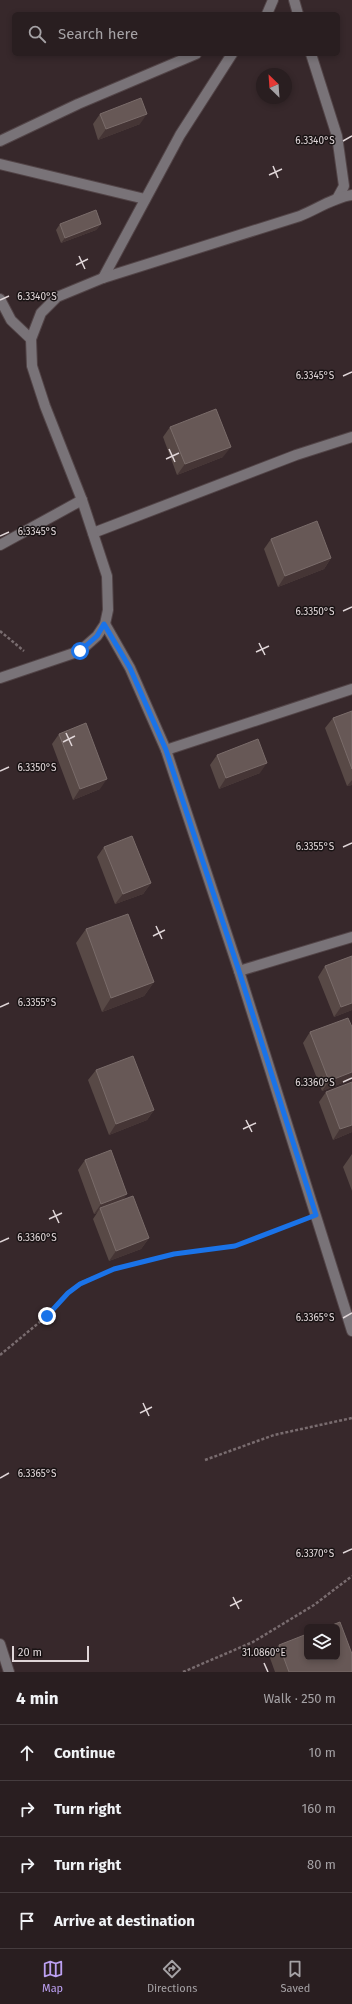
<!DOCTYPE html>
<meta charset="utf-8">
<style>
:root{--surface:#291e20;--page:#312729;--text:#f1f3f6;--muted:#a5a2a5;--line:#453c3e;--accent:#bca0f2}
body{margin:0;font-family:"Fira Sans",sans-serif;background:var(--page);color:var(--text)}
.controls{position:absolute;right:12px;bottom:12px;display:grid;overflow:hidden;border-radius:6px;box-shadow:0 2px 6px #0003}
.controls button{width:36px;height:36px;display:grid;place-items:center;padding:0;border:0;border-bottom:1px solid var(--line);background:var(--surface);color:var(--text);font:20px sans-serif}
.compass{position:absolute;left:256px;top:68px;width:36px;height:36px;border-radius:50%;background:var(--surface);box-shadow:0 2px 6px #0003;rotate:335deg}
.scale{position:absolute;left:12px;bottom:10px;width:77px;box-sizing:border-box;padding-left:4px;border:2px solid #e0d6d8;border-top:0;font-size:11px;line-height:14px;white-space:nowrap;color:#e0d6d8;-webkit-text-stroke:3px #191314;paint-order:stroke}
.stop{position:absolute;width:12px;height:12px;margin:-9px;border:3px solid #1a73e8;border-radius:50%;background:#fff}
.stop.end{background:#1a73e8;border-color:#fff;box-shadow:0 1px 4px #0008}
.list{margin:0;padding:0;list-style:none}
h2{display:flex;justify-content:space-between;align-items:center;height:52px;margin:0;padding:0 16px;font-size:17px}
h2 small{font-size:13px;font-weight:400;color:var(--muted)}
.list li{display:grid;grid-template-columns:26px 1fr auto;gap:12px;align-items:center;box-sizing:border-box;height:56px;padding:0 16px;border-top:1px solid var(--line)}
.list b{display:block;font-size:15px;white-space:nowrap}
.list em{font-size:13px;font-style:normal;color:var(--muted)}
.icon{flex:none;width:22px;height:22px;fill:none;stroke:currentColor;stroke-width:2;stroke-linecap:round;stroke-linejoin:round}
.map{position:relative;flex:none;width:352px;height:1672px;overflow:hidden}
.search{position:absolute;background:var(--surface);box-shadow:0 2px 6px #0003;left:12px;right:12px;top:12px;height:44px;display:flex;align-items:center;gap:10px;box-sizing:border-box;padding:0 14px;border-radius:6px;color:var(--muted);font-size:15px}
.sheet{height:276px;background:var(--surface)}
nav{display:flex;justify-content:space-around;align-items:center;box-sizing:border-box;height:56px;border-top:1px solid var(--line);background:var(--surface);font-size:11px;color:var(--muted)}
nav a{display:grid;justify-items:center;gap:2px}
nav .on{color:var(--accent)}
.map>svg:first-child{display:block}
.lines{fill:none;stroke-linecap:round;stroke-linejoin:round}
.minor-casing{stroke:#524447;stroke-width:12}
.path{stroke:#796c6f;stroke-width:2.5;stroke-dasharray:3 2;stroke-linecap:butt}
.minor{stroke:#797378;stroke-width:10}
.wall{fill:#584946}
.shaded-wall{fill:#453535}
.building{fill:#675856;stroke:#7a6c6a}
.route{stroke:#1a73e8;stroke-width:5}
.ticks{fill:none;stroke:#e0d6d8;stroke-width:1.5}
.ticks-label{font-size:10px;text-anchor:middle;fill:#e0d6d8;stroke:#191314;stroke-width:3;stroke-linejoin:round;paint-order:stroke}
</style>
<div class="map">
<svg width="352" height="1672" viewBox="0 0 352 1672">
<rect width="100%" height="100%" fill="#37282b"/>
<g class="lines">
<defs>
<g id="minor">
<polyline points="294,0 298,14"/>
<polyline points="267,14 273,0"/>
<polyline points="311,54 337,136 344,186 338,197"/>
<polyline points="0,141 78,104 196,54"/>
<polyline points="0,164 145,199"/>
<polyline points="103,278 180,135 232,54"/>
<polyline points="0,299 11,320 31,339"/>
<polyline points="93,533 296,455 352,437"/>
<polyline points="0,545 82,500"/>
<polyline points="105,624 130,668 166,750 239,971 352,1331"/>
<path d="M0,678l80,-27 17,-15 8,-12 3,-14 -1,-34 -25,-76 -37,-94 -13,-40 -1,-27 10,-26 16,-16 46,-19 197,-62c17,-7 35,-19 52,-21"/>
<polyline points="166,750 352,689"/>
<polyline points="239,971 352,937"/>
<polyline points="0,1644 9,1672"/>
</g>
</defs>
<use href="#minor" class="minor-casing"/>
<g class="path">
<polyline points="0,631 24,651"/>
<polyline points="0,1355 47,1316 68,1293 80,1283 92,1278 114,1269 174,1254 235,1246 299,1222"/>
<polyline points="205,1460 274,1435 352,1418"/>
<polyline points="183,1672 253,1642 314,1605 352,1576"/>
</g>
<use href="#minor" class="minor"/>
</g>
<g class="wall">
<polygon points="100,114 140,124 98,140 93,124"/>
<polygon points="60,224 101,224 96,230 61,243 56,230"/>
<polygon points="170,427 223,457 177,475 163,437"/>
<polygon points="271,539 331,558 324,569 278,587 264,549"/>
<polygon points="352,711 352,785 347,786 325,728 333,718"/>
<polygon points="59,734 100,789 73,800 52,744"/>
<polygon points="217,755 260,773 219,789 210,765"/>
<polygon points="104,847 151,883 143,894 115,904 97,857"/>
<polygon points="86,929 154,982 144,996 102,1012 76,943"/>
<polygon points="325,966 352,1010 334,1017 318,977"/>
<polygon points="352,1027 352,1079 322,1091 303,1043 310,1032"/>
<polygon points="96,1070 154,1110 147,1120 109,1135 88,1080"/>
<polygon points="326,1092 352,1132 333,1140 319,1102"/>
<polygon points="352,1154 352,1191 343,1167"/>
<polygon points="85,1160 124,1200 149,1238 141,1249 109,1261 93,1219 97,1213 94,1214 78,1170"/>
<polygon points="279,1645 352,1672 275,1672 270,1658"/>
</g>
<g class="shaded-wall">
<polygon points="147,114 140,124 98,140 106,129"/>
<polygon points="101,224 96,230 61,243 65,238"/>
<polygon points="231,447 223,457 177,475 185,464"/>
<polygon points="331,558 324,569 278,587 285,576"/>
<polygon points="267,763 260,773 219,789 226,778"/>
<polygon points="107,779 100,789 73,800 80,789"/>
<polygon points="352,780 352,785 347,786"/>
<polygon points="151,883 143,894 115,904 123,894"/>
<polygon points="154,982 144,996 102,1012 111,998"/>
<polygon points="352,1003 352,1010 334,1017 341,1007"/>
<polygon points="352,1072 352,1079 322,1091 329,1081"/>
<polygon points="154,1110 147,1120 109,1135 116,1124"/>
<polygon points="352,1125 352,1132 333,1140 340,1129"/>
<polygon points="127,1194 120,1205 100,1208 97,1213 94,1214 101,1204"/>
<polygon points="149,1238 141,1249 109,1261 116,1251"/>
</g>
<g class="building">
<polygon points="141,98 147,114 106,129 100,114"/>
<polygon points="96,210 101,224 65,238 60,224"/>
<polygon points="216,409 231,447 185,464 170,427"/>
<polygon points="317,521 331,558 285,576 271,539"/>
<polygon points="352,711 352,769 333,718"/>
<polygon points="86,723 107,779 80,789 59,734"/>
<polygon points="258,739 267,763 226,778 217,755"/>
<polygon points="132,836 151,883 123,894 104,847"/>
<polygon points="128,914 154,982 111,998 86,929"/>
<polygon points="352,956 352,1003 341,1007 325,966"/>
<polygon points="348,1018 352,1027 352,1072 329,1081 310,1032"/>
<polygon points="133,1056 154,1110 116,1124 96,1070"/>
<polygon points="352,1082 352,1125 340,1129 326,1092"/>
<polygon points="111,1150 127,1194 101,1204 85,1160"/>
<polygon points="133,1196 149,1238 116,1251 100,1208"/>
<polygon points="340,1622 352,1654 352,1672 289,1672 279,1645 307,1634 307,1657 337,1657 337,1627 327,1627"/>
</g>
<g class="lines">
<polyline class="route" points="47,1316 68,1293 80,1284 114,1269 174,1254 235,1246 316,1215 239,971 166,750 130,668 104,624 97,636 80,651"/>
</g>
<path class="ticks" d="M343,141l9,-5M273,166l5,12M269,175l13,-6M79,256l6,13M76,265l12,-6M0,300l9,-4M343,376l9,-4M169,449l6,13M166,459l13,-6M0,536l9,-4M343,611l9,-4M259,643l6,12M256,652l13,-6M66,733l6,13M63,742l12,-6M0,771l9,-4M343,847l9,-4M156,926l6,13M153,936l12,-6M0,1007l9,-4M343,1082l9,-4M246,1120l6,12M243,1129l13,-6M53,1210l6,13M49,1219l13,-6M0,1242l9,-4M343,1318l9,-5M143,1403l6,13M140,1413l12,-6M0,1478l9,-5M343,1553l9,-4M233,1597l6,12M230,1606l12,-6M264,1663l4,9"/>
<g class="ticks-label">
<text x="315" y="144">6.3340°S</text>
<text x="37" y="300">6.3340°S</text>
<text x="315" y="379">6.3345°S</text>
<text x="37" y="535">6.3345°S</text>
<text x="315" y="615">6.3350°S</text>
<text x="37" y="771">6.3350°S</text>
<text x="315" y="850">6.3355°S</text>
<text x="37" y="1006">6.3355°S</text>
<text x="315" y="1086">6.3360°S</text>
<text x="37" y="1241">6.3360°S</text>
<text x="315" y="1321">6.3365°S</text>
<text x="37" y="1477">6.3365°S</text>
<text x="315" y="1557">6.3370°S</text>
<text x="264" y="1656">31.0860°E</text>
</g>
</svg>
<div class="controls">
<button><svg class="icon" aria-label="layers" viewBox="0 0 24 24"><path d="M12 4l9 5-9 5-9-5zM3 14l9 5 9-5"/></svg></button>
</div>
<svg class="compass" viewBox="-18 -18 36 36"><path d="M0-13l5 13h-10z" fill="#e53935"/><path d="M0 13l5-13h-10z" fill="#a5a2a5"/></svg>
<div class="scale">20 m</div>
<div class="stop" style="left:80px;top:651px"></div>
<div class="stop end" style="left:47px;top:1316px"></div>
<div class="search"><svg class="icon" aria-label="search" viewBox="0 0 24 24"><circle cx="10" cy="10" r="6"/><path d="M15 15l6 6"/></svg>Search here</div>
</div>
<section class="sheet">
<h2>4 min<small>Walk · 250 m</small></h2>
<ul class="list">
<li><svg class="icon" aria-label="ahead" viewBox="0 0 24 24"><path d="M12 20V5M6 11l6-6 6 6"/></svg><div><b>Continue</b></div><em>10 m</em></li>
<li><svg class="icon" aria-label="right" viewBox="0 0 24 24"><path d="M7 20v-9h11M14 6l5 5-5 5"/></svg><div><b>Turn right</b></div><em>160 m</em></li>
<li><svg class="icon" aria-label="right" viewBox="0 0 24 24"><path d="M7 20v-9h11M14 6l5 5-5 5"/></svg><div><b>Turn right</b></div><em>80 m</em></li>
<li><svg class="icon" aria-label="arrive" viewBox="0 0 24 24"><path d="M6 21V4h12l-3 4 3 4H6"/></svg><div><b>Arrive at destination</b></div></li>
</ul>
</section>
<nav>
<a class="on"><svg class="icon" aria-label="map" viewBox="0 0 24 24"><path d="M3 6l6-2 6 2 6-2v14l-6 2-6-2-6 2zM9 4v14M15 6v14"/></svg>Map</a>
<a><svg class="icon" aria-label="directions" viewBox="0 0 24 24"><path d="M12 3l9 9-9 9-9-9zM9 14v-3h6M13 9l2 2-2 2"/></svg>Directions</a>
<a><svg class="icon" aria-label="saved" viewBox="0 0 24 24"><path d="M7 4h10v16l-5-4-5 4z"/></svg>Saved</a>
</nav>
